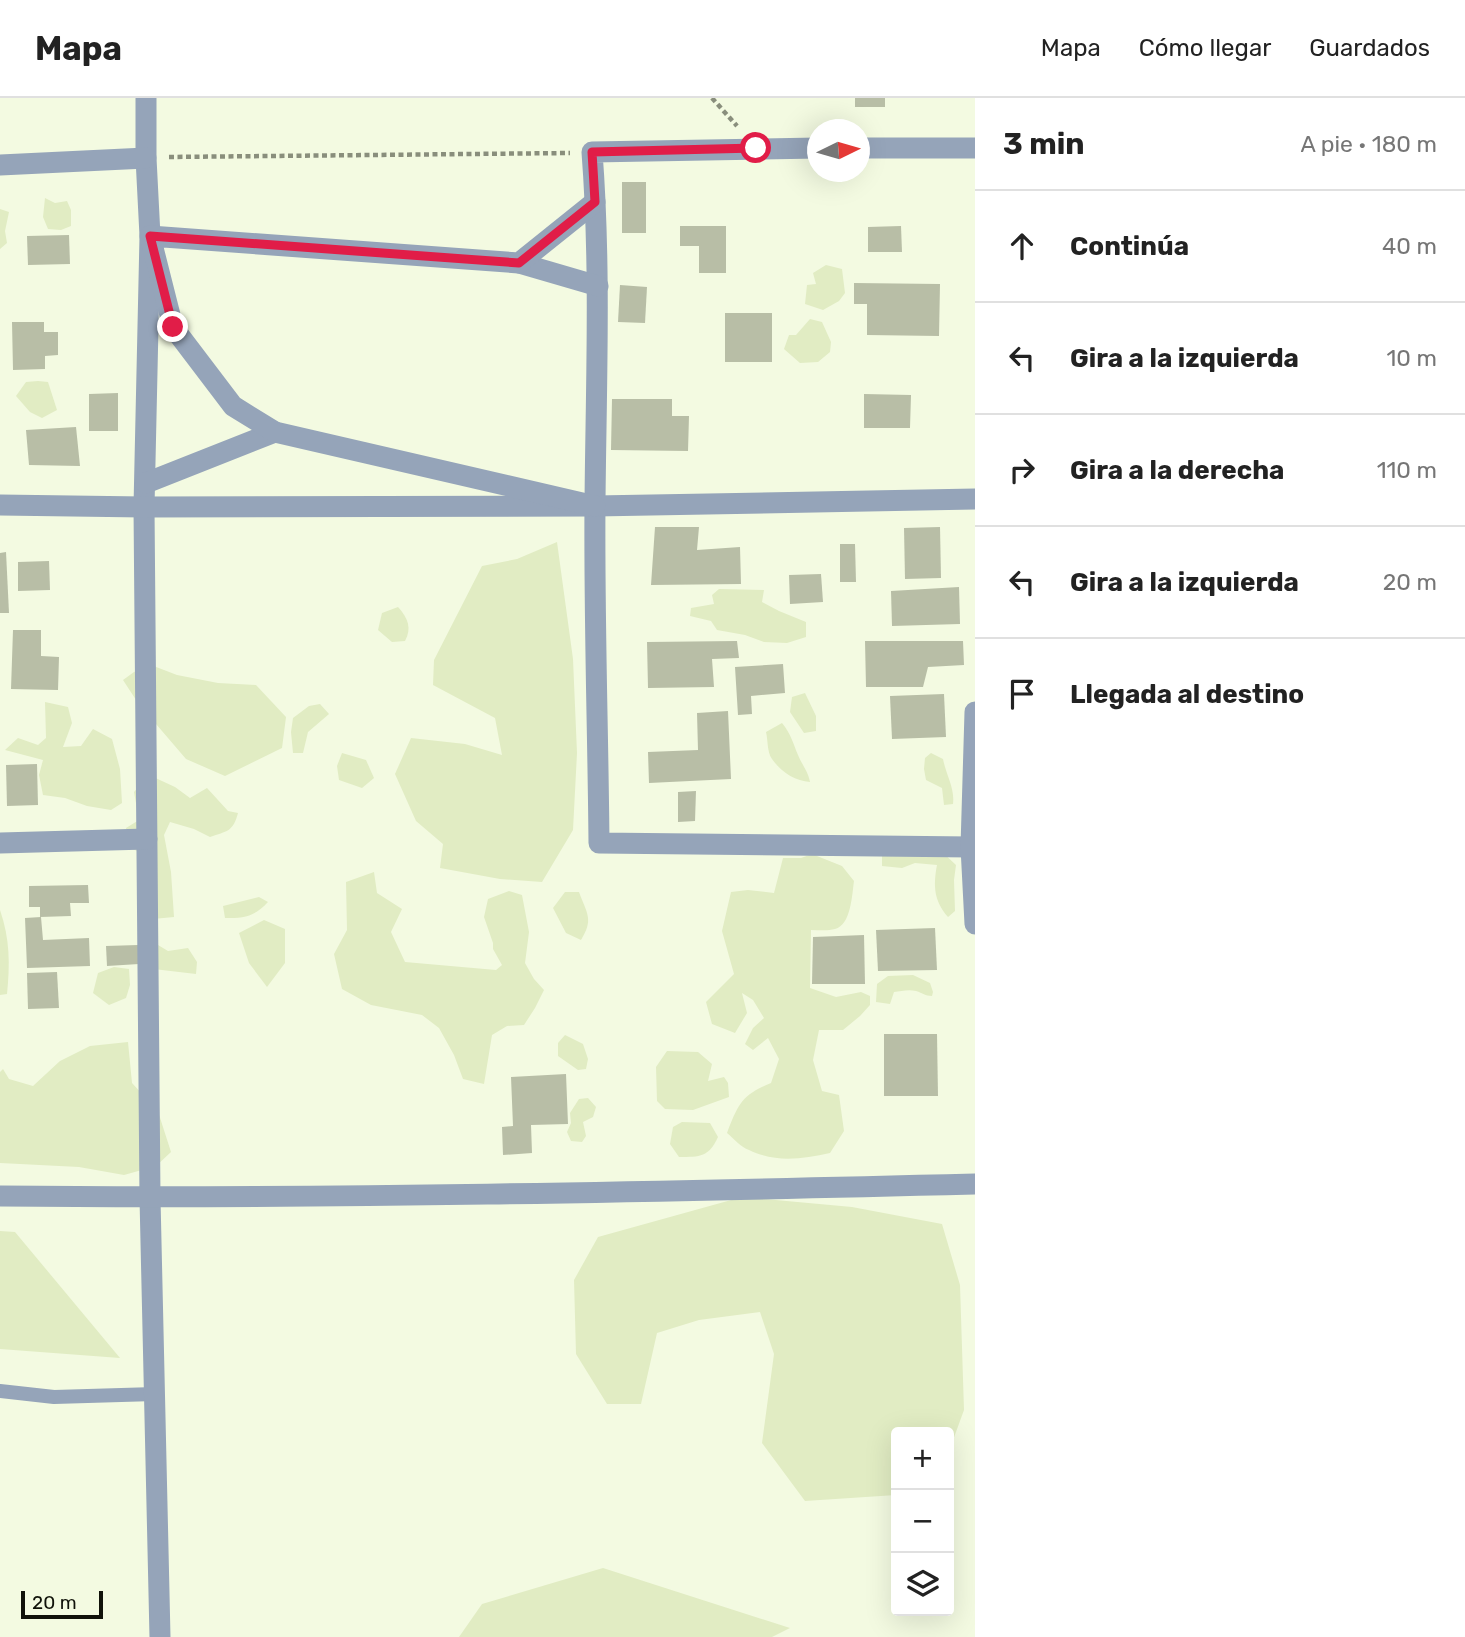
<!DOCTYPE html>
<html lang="es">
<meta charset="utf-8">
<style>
:root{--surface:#fff;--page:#f6f6f6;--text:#222;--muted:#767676;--line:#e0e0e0}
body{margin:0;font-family:Rubik,sans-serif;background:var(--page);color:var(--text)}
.controls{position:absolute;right:21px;bottom:21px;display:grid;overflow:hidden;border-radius:7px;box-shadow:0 7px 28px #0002}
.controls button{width:63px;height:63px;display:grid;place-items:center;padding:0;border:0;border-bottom:2px solid var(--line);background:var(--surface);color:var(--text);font:35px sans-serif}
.compass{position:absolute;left:807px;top:21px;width:63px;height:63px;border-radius:50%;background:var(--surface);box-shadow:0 7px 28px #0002;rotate:85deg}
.scale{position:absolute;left:21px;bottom:18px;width:82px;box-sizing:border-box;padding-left:7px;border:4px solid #101209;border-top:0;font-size:19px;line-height:24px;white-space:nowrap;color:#101209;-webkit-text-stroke:5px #f3fae1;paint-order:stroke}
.stop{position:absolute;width:21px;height:21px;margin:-16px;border:5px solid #e11d48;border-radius:50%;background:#fff}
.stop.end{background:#e11d48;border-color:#fff;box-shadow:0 2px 7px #0008}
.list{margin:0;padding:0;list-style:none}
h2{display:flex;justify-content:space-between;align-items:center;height:91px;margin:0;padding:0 28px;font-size:30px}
h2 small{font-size:23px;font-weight:400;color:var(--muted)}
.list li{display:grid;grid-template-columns:46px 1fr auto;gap:21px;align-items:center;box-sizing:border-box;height:112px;padding:0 28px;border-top:2px solid var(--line)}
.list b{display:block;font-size:26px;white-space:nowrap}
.list em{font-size:23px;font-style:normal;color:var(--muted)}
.icon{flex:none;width:38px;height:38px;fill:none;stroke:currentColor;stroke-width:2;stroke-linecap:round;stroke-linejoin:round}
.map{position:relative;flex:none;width:975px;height:1539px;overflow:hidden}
header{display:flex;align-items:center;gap:42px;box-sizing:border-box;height:98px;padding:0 35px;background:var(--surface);border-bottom:2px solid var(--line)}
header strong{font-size:33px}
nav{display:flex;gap:38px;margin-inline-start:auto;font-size:24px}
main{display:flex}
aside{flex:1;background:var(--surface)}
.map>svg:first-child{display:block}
.green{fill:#e1ecc3}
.building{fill:#b8bea6}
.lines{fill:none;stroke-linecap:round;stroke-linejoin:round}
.path{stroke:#898e7c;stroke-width:4.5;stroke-dasharray:5 3.5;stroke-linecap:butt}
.lane{stroke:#95a4b9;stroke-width:14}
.street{stroke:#95a4b9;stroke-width:21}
.route{stroke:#e11d48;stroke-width:9}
</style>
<header>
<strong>Mapa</strong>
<nav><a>Mapa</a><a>Cómo llegar</a><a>Guardados</a></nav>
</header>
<main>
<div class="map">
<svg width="975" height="1539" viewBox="0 0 975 1539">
<rect width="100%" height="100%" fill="#f3fae1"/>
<g class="green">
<polygon points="45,100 55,105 67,103 71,112 71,128 61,132 48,131 43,119"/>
<polygon points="0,111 9,114 5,133 7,145 0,151"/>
<polygon points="826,167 842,171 845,195 839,203 823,212 805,206 807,187 816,186 813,175"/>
<polygon points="810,221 822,224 831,244 830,254 818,264 800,265 784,251 789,237 796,237"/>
<polygon points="38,283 48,284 57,312 42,320 30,314 16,298 26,284"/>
<polygon points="557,444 573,561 577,655 573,732 542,784 500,781 440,770 443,746 416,723 395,676 411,640 465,646 502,657 495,620 433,587 434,562 482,468 517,461"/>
<polygon points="719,491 764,492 762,504 779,513 806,524 806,539 787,545 764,544 745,537 717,532 711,523 690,518 691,510 714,506 712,497"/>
<path d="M398,509c10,11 14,21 7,34l-13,1 -14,-12 4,-17z"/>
<polygon points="151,567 177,577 218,585 256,587 286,619 282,650 225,678 186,661 138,605 123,582 134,574"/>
<polygon points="805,595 816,618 816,633 804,635 790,614 792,599"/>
<polygon points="45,604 68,609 72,625 63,649 81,648 93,631 112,641 120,671 122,705 111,712 87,708 65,700 43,697 39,677 43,662 5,652 18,640 38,647 46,640"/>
<polygon points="320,606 329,616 308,634 303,655 293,655 291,634 293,620 309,608"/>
<path d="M782,625c9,11 11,20 16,32 4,10 10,16 12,27 -15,-1 -29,-10 -38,-23 -5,-7 -4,-19 -6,-27z"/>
<polygon points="342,655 366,662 374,680 362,690 339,682 337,668"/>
<path d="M931,655l12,6c3,16 12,29 10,45l-9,1 -2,-17 -16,-8 -2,-11 1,-11z"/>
<path d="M149,677l26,12 15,11 17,-10 21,23 10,2c-5,19 -11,18 -28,24l-16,-8 -24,-7 -6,13 7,37 3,45 -21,2 -10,-66 -14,-5 -3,-20 13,-8 -5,-28z"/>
<path d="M941,753l15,14 -2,15 1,31 -7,6c-14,-16 -15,-31 -11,-52l-22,-2 -13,5 -20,-2v-12z"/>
<path d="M812,756l30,12 12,15c-2,14 -3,44 -19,48 -7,2 -16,1 -24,1l-1,58 26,9 25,-5 9,4v9l-10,11 -17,14h-24l-6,30 9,31 17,4 5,36 -14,22c-28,6 -54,10 -81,-3 -8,-3 -15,-11 -22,-17 11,-28 14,-38 44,-50l8,-24 -11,-21 -15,12 -8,-6 8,-16 11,-10 -11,-18 -11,-7 5,20 -12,20 -23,-9 -6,-22 28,-28 -12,-43 9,-39 17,-2 26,3 9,-35h18z"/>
<polygon points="374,774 377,795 402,811 391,834 405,864 496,872 502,867 493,851 493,845 484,819 488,801 509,793 522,797 529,834 525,865 534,881 544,892 535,910 524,927 507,928 492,937 484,986 463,981 454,957 439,930 422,917 371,907 342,891 334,856 347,832 346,784"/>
<path d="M565,794h14c8,22 15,27 2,48l-15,-7 -13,-25z"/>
<path d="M259,799l9,5c-14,15 -24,16 -43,16l-2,-12z"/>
<path d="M0,812c10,29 10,54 7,84l-7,1z"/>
<polygon points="264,822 285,831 285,865 267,889 249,865 239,835"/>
<polygon points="153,844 168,853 188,850 197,864 196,876 145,870"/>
<polygon points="114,869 129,871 130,887 126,900 109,907 93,895 98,875"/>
<path d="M913,877l17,8 3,9 -1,4c-7,0 -9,-3 -16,-5 -7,-2 -15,0 -22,1l-4,12 -14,-2 1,-18 11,-8z"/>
<polygon points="565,937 583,946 588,961 586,971 578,972 558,958 558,945"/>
<polygon points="128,944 132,985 142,996 154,1001 171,1054 156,1068 124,1077 79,1069 0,1065 0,974 3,971 9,981 33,988 60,963 90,948"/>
<polygon points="667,953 698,954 712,966 708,983 724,979 728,985 729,999 693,1012 665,1011 657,1003 656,969"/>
<polygon points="588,1000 596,1009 593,1019 583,1024 586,1038 582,1044 571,1043 567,1034 571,1025 570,1015 579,1001"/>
<path d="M682,1024l28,1 8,14c-9,20 -18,20 -39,20l-9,-13 3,-17z"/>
<polygon points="742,1099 852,1109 942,1126 960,1187 964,1312 949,1353 949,1334 896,1334 896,1397 805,1403 762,1345 774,1256 760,1214 699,1222 657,1235 641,1306 607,1306 576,1256 574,1182 598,1139"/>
<polygon points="0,1133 15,1134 120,1260 0,1251"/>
<polygon points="603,1470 790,1530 772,1539 459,1539 482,1506"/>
</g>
<g class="building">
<rect x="855" y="0" width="30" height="9"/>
<rect x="622" y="84" width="24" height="51"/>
<polygon points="680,128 726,128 726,175 699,175 699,148 680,148"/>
<polygon points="901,128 902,154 868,154 868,129"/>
<polygon points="69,137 70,166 28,167 27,138"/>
<polygon points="854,185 940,186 939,238 867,237 867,206 854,206"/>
<polygon points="620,187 647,189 645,225 618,224"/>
<rect x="725" y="215" width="47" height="49"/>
<polygon points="12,224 44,224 44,234 58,234 58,257 45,258 45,271 13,272"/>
<polygon points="118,295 118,333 89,333 89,296"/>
<polygon points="864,296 911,297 910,330 864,330"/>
<polygon points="612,301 672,301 672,318 689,318 688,353 611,352"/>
<polygon points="76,329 80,368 29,367 26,332"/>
<polygon points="655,429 699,429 697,452 740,449 741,486 651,487"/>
<polygon points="940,429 941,480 905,481 904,430"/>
<polygon points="840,446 855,446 856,484 840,484"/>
<polygon points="6,454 9,515 0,515 0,455"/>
<polygon points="49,463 50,492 18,493 18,464"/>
<polygon points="821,476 823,504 790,506 789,477"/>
<polygon points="959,489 960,526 892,528 891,493"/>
<polygon points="13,532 41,532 41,558 59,559 58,592 11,591"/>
<polygon points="737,543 739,560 712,561 714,589 648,590 647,544"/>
<polygon points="865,543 963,543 964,567 928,569 923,589 866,589"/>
<polygon points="783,566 785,595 751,598 752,616 738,617 735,569"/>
<polygon points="944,596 946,639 892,641 890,598"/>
<polygon points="728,613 731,681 649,685 648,654 698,652 697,615"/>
<polygon points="37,666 38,707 7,708 6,667"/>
<polygon points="696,693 695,723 678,724 678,694"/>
<polygon points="88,787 89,805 70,805 71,818 40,819 40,809 29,809 29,788"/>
<polygon points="41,819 43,842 89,840 90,868 27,870 25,820"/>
<polygon points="935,830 937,872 878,873 876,832"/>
<polygon points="864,837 865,886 812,886 813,839"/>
<polygon points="138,847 139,866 107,868 106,848"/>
<polygon points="57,874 59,910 28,911 27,875"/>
<polygon points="884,936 937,936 938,998 884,998"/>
<polygon points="566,976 568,1026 531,1027 532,1055 503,1057 502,1029 513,1028 511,979"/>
</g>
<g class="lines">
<g class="path">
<polyline points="712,0 737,28"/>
<polyline points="169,59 570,55"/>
</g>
<polyline class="lane" points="0,1293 54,1299 155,1296"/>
<g class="street">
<polyline points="146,0 146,60 150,138 144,409 150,1100 160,1539"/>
<path d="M818,50l-226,4c9,117 4,234 3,351 -1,113 3,227 4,340l372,4"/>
<polyline points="860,50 975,50"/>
<polyline points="0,67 146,60"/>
<polyline points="519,165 598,188"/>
<polyline points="146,385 275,334"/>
<polyline points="0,407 144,409 595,408 975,401"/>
<polyline points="595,408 275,334 233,308 173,229 150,138 519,165 595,104"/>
<polyline points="975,614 971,749 975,826"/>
<polyline points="0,745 147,741"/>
<path d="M0,1098c325,3 650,-4 975,-12"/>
</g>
</g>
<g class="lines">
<polyline class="route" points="173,229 150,138 519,165 595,104 592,54 756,50"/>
</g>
</svg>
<div class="controls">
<button>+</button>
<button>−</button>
<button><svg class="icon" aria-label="layers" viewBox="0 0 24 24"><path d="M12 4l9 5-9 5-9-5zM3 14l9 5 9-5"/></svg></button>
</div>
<svg class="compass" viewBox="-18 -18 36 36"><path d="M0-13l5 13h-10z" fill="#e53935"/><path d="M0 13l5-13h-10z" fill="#767676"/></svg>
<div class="scale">20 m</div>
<div class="stop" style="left:756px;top:50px"></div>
<div class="stop end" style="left:173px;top:229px"></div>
</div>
<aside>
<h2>3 min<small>A pie · 180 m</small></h2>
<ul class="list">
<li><svg class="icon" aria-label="ahead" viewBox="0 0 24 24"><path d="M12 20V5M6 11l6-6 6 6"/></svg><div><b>Continúa</b></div><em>40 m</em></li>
<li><svg class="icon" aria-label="left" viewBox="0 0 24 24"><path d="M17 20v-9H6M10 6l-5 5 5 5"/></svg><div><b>Gira a la izquierda</b></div><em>10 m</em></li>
<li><svg class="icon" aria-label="right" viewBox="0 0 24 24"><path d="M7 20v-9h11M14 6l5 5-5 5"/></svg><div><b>Gira a la derecha</b></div><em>110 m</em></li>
<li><svg class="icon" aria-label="left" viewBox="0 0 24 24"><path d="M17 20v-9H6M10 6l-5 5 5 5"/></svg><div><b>Gira a la izquierda</b></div><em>20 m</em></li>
<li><svg class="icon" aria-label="arrive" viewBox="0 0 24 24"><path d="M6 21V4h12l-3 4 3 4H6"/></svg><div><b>Llegada al destino</b></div></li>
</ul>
</aside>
</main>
